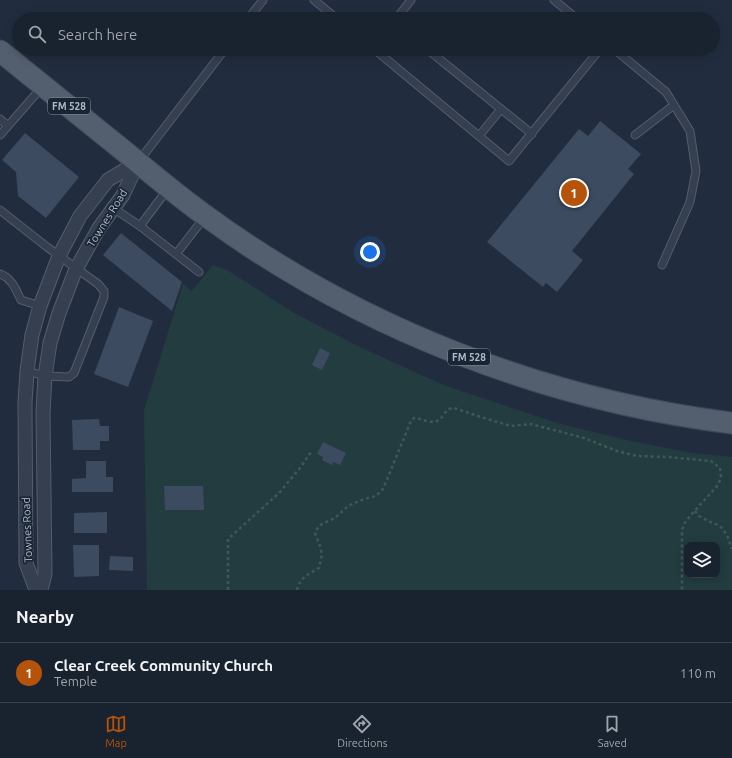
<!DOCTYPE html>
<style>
:root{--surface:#19222f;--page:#262f3b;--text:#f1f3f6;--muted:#9fa4aa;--line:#373f4b;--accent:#b45309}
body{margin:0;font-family:Ubuntu,sans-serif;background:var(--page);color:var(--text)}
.controls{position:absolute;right:12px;bottom:12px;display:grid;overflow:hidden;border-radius:8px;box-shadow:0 2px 10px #0003}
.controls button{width:36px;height:36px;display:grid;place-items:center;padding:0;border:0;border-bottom:1px solid var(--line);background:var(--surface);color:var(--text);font:20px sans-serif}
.you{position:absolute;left:370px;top:252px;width:14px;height:14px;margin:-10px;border:3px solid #fff;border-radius:50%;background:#1a73e8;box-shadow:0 0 0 6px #1a73e833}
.badge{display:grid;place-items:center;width:26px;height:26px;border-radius:50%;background:var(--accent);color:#fff;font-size:13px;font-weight:700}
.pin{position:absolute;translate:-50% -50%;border:2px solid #fff;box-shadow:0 1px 4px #0006}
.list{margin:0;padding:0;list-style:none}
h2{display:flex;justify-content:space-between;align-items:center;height:52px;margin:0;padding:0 16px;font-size:17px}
h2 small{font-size:13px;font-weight:400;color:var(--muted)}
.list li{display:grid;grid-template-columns:26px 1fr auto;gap:12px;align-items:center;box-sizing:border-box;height:60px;padding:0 16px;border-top:1px solid var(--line)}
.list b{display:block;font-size:15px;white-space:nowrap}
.list p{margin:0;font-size:13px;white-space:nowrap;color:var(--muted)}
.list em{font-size:13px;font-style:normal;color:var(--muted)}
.icon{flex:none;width:22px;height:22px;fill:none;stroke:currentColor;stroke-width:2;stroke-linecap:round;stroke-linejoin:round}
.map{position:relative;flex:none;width:732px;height:590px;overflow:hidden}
.search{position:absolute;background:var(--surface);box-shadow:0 2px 10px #0003;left:12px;right:12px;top:12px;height:44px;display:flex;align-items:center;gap:10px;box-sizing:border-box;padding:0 14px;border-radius:22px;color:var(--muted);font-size:15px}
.sheet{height:112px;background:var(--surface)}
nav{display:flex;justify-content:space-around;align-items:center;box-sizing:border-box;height:56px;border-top:1px solid var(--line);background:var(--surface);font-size:11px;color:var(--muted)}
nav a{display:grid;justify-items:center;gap:2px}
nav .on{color:var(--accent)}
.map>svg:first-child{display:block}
.park{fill:#233c40;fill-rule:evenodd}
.building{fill:#3c4b5f}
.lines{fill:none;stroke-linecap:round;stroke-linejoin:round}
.service-casing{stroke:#535d6d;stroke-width:9}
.minor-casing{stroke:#535d6d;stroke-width:15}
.primary-casing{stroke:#3e4958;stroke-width:23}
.path{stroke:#3e585a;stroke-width:2.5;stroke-dasharray:3 3;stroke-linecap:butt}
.service{stroke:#353f4f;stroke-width:7}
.minor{stroke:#353f4f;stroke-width:13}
.primary{stroke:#535e6f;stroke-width:21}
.labels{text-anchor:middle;stroke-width:3.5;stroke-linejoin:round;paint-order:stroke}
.shield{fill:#1a2534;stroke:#848d9d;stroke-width:1}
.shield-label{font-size:10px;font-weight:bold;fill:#b1baca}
.street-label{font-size:11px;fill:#b1baca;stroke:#1a2534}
</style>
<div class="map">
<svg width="732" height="590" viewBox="0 0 732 590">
<rect width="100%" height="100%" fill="#212d3f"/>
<path class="park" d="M213,265l14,5 67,43 68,35 84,38 111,37 74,18 60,12 41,4v133h-585l-3,-180 39,-126 9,7zM687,545h30v30h-30z"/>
<g class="building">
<polygon points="600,121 641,154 628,169 634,174 572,251 583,260 557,292 546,283 543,287 487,242 579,129 588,136"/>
<polygon points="25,133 79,177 46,218 18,196 16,172 2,160"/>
<polygon points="121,233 182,282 172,311 103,255"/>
<polygon points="119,307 153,321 128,387 94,374"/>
<polygon points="320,348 330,353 322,370 312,365"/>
<polygon points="99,419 100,426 109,426 109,441 100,441 100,450 73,450 72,420"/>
<polygon points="323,442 346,453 340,465 333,462 332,465 322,460 323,457 317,454"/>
<polygon points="86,461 106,461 106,477 113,477 113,492 72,492 72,479 86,478"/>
<polygon points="164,486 203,486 204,510 165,510"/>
<polygon points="107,512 107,533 74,533 74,513"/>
<polygon points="73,545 99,545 99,576 74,577"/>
<polygon points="110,556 133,557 133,571 109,570"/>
</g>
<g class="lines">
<defs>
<g id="service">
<polyline points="314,0 337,19"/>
<polyline points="554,0 577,19"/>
<polyline points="248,19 263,0"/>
<polyline points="396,19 411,0"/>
<polyline points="374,49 509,161 600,49"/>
<polyline points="427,49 532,134"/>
<polyline points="614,49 666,92 690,131 696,171 690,202 662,265"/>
<polyline points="0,119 8,126"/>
<polyline points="0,135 42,87"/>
<polyline points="635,135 674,105"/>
<polyline points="479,136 501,109"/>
<polyline points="139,161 225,49"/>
<polyline points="113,208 140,226 199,272"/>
<polyline points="0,210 47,247 98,284 104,291 104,297 74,373 69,377 45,376 27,371"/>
<polyline points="140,226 167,190"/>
<polyline points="176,254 204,218"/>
<path d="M0,274c12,4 16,16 21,26l19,6"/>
</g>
<g id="minor">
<polyline points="36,590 26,563 25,402 27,371 32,335 40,306 59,256 80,216 108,180 138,162"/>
<polyline points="41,590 45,574 43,413 45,376 50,343 59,313 76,269 99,228 123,195 138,162"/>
</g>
<path id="primary" d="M0,51c41,33 83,67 124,100 27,22 54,45 82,65 153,112 339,184 526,207"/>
</defs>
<use href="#service" class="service-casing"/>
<use href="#minor" class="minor-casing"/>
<use href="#primary" class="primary-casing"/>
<g class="path">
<polyline points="695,511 699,516 708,521 720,526 727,535 732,549"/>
<polyline points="228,590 228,539 279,493 300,468 311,452"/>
<path d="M297,590c3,-13 12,-16 22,-22l3,-13 -2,-9 -5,-13 2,-4 5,-5 13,-6 13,-12 16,-7 12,-3 7,-7 28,-68 3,-3c8,0 18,8 26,1 3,-3 5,-7 9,-10l5,-1 30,10 27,8 20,-2 53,14 33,13 20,5 31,1 43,4 9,7 1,9 -3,8 -28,31 -6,8 -2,6v58l-1,2"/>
</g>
<use href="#service" class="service"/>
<use href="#minor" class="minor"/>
<use href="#primary" class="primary"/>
</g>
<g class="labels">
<g class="shield">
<rect x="48" y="98" width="42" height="16" rx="3"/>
<rect x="448" y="349" width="42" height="16" rx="3"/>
</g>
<g class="shield-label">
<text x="69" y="110">FM 528</text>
<text x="469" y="361">FM 528</text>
</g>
<g class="street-label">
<text transform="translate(107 218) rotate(-58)" y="4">Townes Road</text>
<text transform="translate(27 530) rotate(-92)" y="4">Townes Road</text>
</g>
</g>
</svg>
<div class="controls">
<button><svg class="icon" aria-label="layers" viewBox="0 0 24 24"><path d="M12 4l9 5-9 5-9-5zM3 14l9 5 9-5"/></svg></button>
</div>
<div class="you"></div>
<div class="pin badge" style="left:574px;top:193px">1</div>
<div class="search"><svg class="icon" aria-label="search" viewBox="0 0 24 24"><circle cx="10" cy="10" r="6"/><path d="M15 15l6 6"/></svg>Search here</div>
</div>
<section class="sheet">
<h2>Nearby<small></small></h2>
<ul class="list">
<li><span class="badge">1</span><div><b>Clear Creek Community Church</b><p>Temple</p></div><em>110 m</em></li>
</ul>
</section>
<nav>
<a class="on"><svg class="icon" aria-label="map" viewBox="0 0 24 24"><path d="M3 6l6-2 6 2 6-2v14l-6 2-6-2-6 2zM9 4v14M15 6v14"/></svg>Map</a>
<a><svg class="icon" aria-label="directions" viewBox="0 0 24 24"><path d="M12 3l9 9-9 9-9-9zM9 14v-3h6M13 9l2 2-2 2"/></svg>Directions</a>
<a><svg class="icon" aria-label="saved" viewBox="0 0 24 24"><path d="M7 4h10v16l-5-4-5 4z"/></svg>Saved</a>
</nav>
